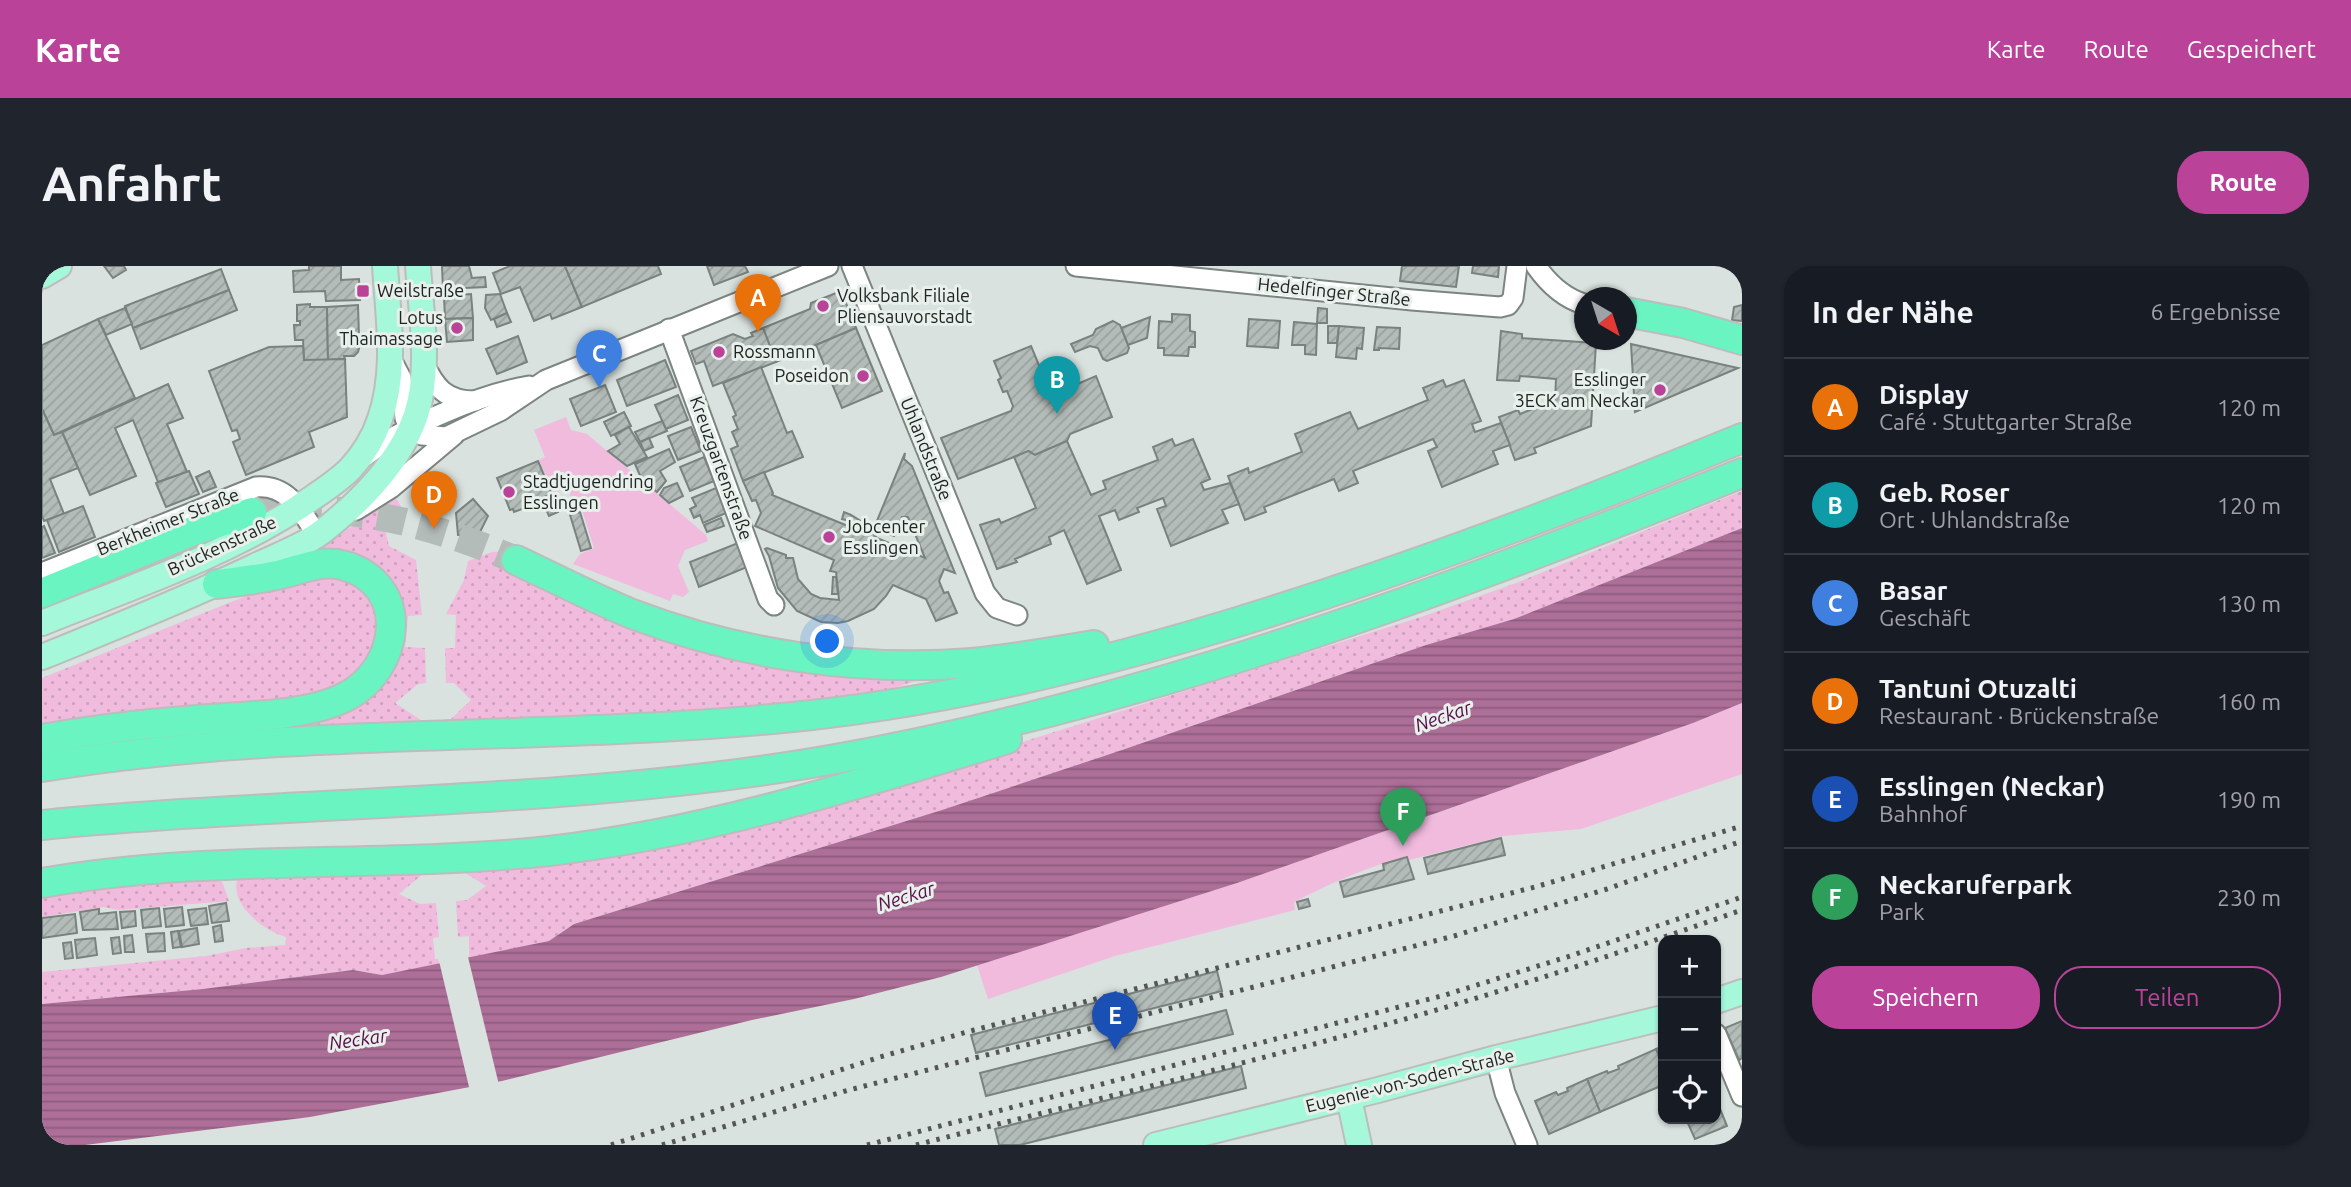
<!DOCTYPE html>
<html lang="de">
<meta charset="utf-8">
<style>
:root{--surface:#171b24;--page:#20242c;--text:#f1f3f6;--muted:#9ea1a6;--line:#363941;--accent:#ba4399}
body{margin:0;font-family:Ubuntu,sans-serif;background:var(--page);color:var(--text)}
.controls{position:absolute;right:21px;bottom:21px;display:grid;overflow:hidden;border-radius:14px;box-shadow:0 2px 5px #0004}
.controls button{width:63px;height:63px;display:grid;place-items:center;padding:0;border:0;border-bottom:2px solid var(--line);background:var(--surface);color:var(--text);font:35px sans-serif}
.compass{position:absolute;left:1532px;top:21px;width:63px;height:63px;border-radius:50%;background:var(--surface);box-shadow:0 2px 5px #0004;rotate:141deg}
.you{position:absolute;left:786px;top:376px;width:24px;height:24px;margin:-18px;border:5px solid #fff;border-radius:50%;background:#1a73e8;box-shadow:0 0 0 10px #1a73e833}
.badge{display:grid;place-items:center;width:46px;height:46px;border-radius:50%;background:var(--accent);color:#fff;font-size:23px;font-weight:700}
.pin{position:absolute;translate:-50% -58px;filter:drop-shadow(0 2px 4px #0008)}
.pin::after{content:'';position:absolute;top:37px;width:24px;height:21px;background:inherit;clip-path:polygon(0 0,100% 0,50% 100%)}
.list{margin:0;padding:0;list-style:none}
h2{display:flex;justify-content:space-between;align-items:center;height:91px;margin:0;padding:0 28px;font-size:30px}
h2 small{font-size:23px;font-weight:400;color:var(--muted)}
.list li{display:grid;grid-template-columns:46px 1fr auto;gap:21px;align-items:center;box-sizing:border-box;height:98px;padding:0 28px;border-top:2px solid var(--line)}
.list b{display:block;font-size:26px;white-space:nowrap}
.list p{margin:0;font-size:23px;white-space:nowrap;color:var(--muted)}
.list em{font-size:23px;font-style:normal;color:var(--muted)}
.actions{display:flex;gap:14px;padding:21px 28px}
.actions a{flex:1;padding:16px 0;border:2px solid var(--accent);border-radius:28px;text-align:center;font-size:24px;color:var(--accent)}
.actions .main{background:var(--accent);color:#fff}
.icon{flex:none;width:38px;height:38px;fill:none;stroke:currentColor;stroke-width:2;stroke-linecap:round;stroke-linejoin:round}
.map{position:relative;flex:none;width:1700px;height:879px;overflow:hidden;border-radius:28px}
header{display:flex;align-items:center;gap:42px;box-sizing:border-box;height:98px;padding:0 35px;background:var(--accent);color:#fff}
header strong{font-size:33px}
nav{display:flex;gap:38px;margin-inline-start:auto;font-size:24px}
.intro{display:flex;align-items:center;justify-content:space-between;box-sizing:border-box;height:168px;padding:0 42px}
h1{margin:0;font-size:49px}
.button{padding:18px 32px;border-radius:28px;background:var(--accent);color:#fff;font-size:24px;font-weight:700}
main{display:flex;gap:42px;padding:0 42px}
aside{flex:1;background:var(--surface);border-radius:28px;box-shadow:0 2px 5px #0004}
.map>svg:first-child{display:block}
.grass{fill:url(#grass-dots)}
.green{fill:#f1bbde}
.water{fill:url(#water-rules)}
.pier{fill:#d9e2de}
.building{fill:url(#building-hatch);stroke:#79827e;stroke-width:2}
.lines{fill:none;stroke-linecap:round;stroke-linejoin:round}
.highway-tunnel{stroke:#b4bcb9;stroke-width:28;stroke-dasharray:28 14;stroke-linecap:butt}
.minor-casing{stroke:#7d8581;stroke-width:23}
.major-casing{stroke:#bcbdbd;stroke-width:28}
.highway-casing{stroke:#bcbdbd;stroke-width:32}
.minor{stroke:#fff;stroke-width:19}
.major{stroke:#a6f8da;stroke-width:24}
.highway{stroke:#6af4c2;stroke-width:28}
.rail{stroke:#525755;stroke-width:5;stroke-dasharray:3.5 7;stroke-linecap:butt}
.poi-dot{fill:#ba4399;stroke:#e7f0eb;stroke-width:2.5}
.labels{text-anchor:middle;stroke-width:6;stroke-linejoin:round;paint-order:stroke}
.poi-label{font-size:18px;fill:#212423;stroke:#e7f0eb;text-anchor:start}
.street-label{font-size:18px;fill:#212423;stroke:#e7f0eb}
.water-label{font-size:19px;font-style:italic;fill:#590c47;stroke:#e7f0eb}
</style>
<header>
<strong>Karte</strong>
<nav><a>Karte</a><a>Route</a><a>Gespeichert</a></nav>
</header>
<div class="intro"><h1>Anfahrt</h1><a class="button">Route</a></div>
<main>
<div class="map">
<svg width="1700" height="879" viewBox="0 0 1700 879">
<defs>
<pattern id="grass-dots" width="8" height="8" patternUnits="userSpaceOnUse" patternTransform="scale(1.75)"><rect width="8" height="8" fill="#f1bbde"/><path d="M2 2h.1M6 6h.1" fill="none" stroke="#cea1be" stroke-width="1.8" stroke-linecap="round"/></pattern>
<pattern id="water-rules" width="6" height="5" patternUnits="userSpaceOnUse" patternTransform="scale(1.75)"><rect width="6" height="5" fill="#ad6f98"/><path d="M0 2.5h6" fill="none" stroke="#8c5b7c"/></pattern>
<pattern id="building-hatch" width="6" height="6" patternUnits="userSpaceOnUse" patternTransform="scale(1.75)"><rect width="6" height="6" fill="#b3bcb8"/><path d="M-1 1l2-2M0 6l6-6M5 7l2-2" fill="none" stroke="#9aa19e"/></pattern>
</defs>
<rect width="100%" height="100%" fill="#d9e2de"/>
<g class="grass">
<polygon points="1700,225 1700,262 1472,353 1384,379 1080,484 900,544 532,658 507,675 427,692 427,670 416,671 414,635 425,634 444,620 422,606 412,607 411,600 799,533 1382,350 1474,317"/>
<polygon points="352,228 364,250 343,264 347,280 374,294 380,349 366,350 363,381 383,382 384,417 376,418 353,437 379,454 384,454 384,458 272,462 270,450 297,443 357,356 274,285 315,257"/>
<polygon points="479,284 506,324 876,414 834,428 691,445 404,457 403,453 409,453 429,434 412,417 404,417 403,382 413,382 414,349 404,348 422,314 426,295 450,286"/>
<polygon points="254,310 309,312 337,344 333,393 289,429 0,465 0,412"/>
<path d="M391,600l1,7h-10l-25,21 21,10 16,-1 3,34 -6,1 2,21h3l1,5 -57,11 -29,-5 -150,19 -161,15v-32l164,-16 40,-8 39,-3 1,-8c-23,-6 -58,-34 -48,-59z"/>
<polygon points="175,610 181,618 187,635 76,644 62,641 0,651 0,628"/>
</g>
<g class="green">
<polygon points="524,151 529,164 545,168 664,269 666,275 643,284 636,300 647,326 641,331 631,328 628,335 531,298 538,288 552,282 540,244 528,243 528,224 511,226 497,194 503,191 492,164"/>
<path d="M1700,437v71l-161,55 -78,7 -94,24 -2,-4c-40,11 -76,27 -113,46l1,8 -180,46 -127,43 -11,-34 260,-82 456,-160z"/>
</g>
<polygon class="water" points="1700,262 1700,437 1651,457 1195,617 899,711 812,733 710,754 460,815 268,851 43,879 0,879 0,738 161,723 311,704 340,709 507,675 532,658 900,544 1080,484 1384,379 1472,353"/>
<polygon class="pier" points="428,688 426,691 457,819 428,825 397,695"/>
<g class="building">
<polygon points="62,0 82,0 84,4 71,12"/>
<polygon points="267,0 299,0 299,14 317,13 318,34 284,35 283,25 252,26 251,5 267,4"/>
<polygon points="400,0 427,0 430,12 443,11 444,21 401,23"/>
<polygon points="468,0 523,0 540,41 510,53 508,48 492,55 478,21 459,28 451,7"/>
<polygon points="523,0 616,0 619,8 540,41"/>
<polygon points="665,0 703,0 706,6 672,19"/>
<polygon points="1360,0 1417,0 1414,21 1358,15"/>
<polygon points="1431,0 1457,0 1456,11 1430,7"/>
<polygon points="179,3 187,24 91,62 83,40"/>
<polygon points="187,24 195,44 99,83 91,62"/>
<polygon points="799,25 814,62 734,96 721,62 768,43 769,37"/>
<polygon points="429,28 431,52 403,53 402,30"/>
<polygon points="458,28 465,47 449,54 443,42 444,29"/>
<polygon points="268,38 268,41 285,41 286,94 262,94 261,74 253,74 252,59 258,59 258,55 255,55 255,39"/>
<polygon points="316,39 317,71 315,74 318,79 316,86 312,90 302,90 303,93 286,94 285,41"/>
<polygon points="1700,39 1700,55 1690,54 1692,41"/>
<polygon points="83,42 90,58 64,69 56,53"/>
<polygon points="1276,42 1285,43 1285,57 1275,57"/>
<polygon points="465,47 469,56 455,61 452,53"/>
<polygon points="1130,48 1148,49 1148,65 1153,66 1153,81 1147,81 1146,90 1122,89 1122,82 1116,82 1117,55 1130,56"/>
<polygon points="1108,51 1105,72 1086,79 1079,62"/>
<polygon points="431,52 431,74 405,76 403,53"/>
<polygon points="56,53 93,132 12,169 0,143 0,79"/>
<polygon points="1207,53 1238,55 1236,82 1205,80"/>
<polygon points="1071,55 1078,59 1087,82 1085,87 1065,95 1061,93 1056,82 1048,80 1033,86 1029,78 1051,69 1054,63"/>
<polygon points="1252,56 1275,58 1274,89 1263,88 1263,79 1250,79"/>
<polygon points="1286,60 1297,60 1295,77 1286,77"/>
<polygon points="1297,60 1322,62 1320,83 1315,82 1314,93 1294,91"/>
<polygon points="1335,61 1358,62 1357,83 1337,82 1337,84 1332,84"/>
<polygon points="721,62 734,96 671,120 662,95 654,98 649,85 691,68 703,73 711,70 709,67"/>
<polygon points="814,62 840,125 800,142 774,79"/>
<polygon points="1459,65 1480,68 1480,72 1554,77 1549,160 1492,182 1494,187 1473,194 1457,151 1476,144 1478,148 1513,134 1514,113 1478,110 1477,115 1455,114"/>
<polygon points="476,70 485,96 455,108 444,83"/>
<polygon points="1589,78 1696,102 1593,146"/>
<polygon points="261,80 262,94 303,93 305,151 267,166 272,181 204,209 191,176 198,173 195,164 190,165 167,105 227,81"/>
<polygon points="989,80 1008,126 1012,128 1054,110 1070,151 1028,168 1025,175 993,189 987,185 916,213 899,172 969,145 971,140 965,125 961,126 956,114 959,112 952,95"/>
<polygon points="623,94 634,121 585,140 575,114"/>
<polygon points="719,101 745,167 750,165 761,191 701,215 689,183 696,180 690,166 696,163 691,151 694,149 681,117"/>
<polygon points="1401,114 1404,121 1422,114 1439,155 1430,158 1433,166 1459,157 1468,179 1451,185 1456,198 1400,221 1386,185 1395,181 1391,173 1311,205 1316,217 1297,225 1292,213 1222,241 1224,246 1203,254 1186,210 1206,202 1207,207 1260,186 1253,168 1308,146 1316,163 1386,134 1381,122"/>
<polygon points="126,118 141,152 125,158 145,206 116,216 91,154 73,162 94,210 48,229 20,166"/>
<polygon points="563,119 574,146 539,160 528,133"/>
<polygon points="636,129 646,154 624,163 613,139"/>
<polygon points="0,143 12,169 20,166 36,202 8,213 22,248 2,255 0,250"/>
<polygon points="582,146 589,160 569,170 562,156"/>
<polygon points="620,155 625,165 598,176 593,166"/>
<polygon points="587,161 605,191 585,200 566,185 578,178 573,169"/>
<polygon points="649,161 659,185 636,194 626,170"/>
<polygon points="607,172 611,181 602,185 598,176"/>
<polygon points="1130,173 1133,180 1151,173 1168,213 1159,217 1162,224 1188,217 1197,238 1180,244 1186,257 1129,280 1115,243 1124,240 1121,232 1095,242 1097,246 1077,254 1073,244 1057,250 1079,304 1045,318 1022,264 1007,271 1009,278 973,293 975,296 955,303 938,259 957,253 959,257 994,242 972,191 986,185 993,189 1025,175 1049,229 1064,223 1061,215 1116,194 1111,181"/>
<polygon points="627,183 633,196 618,205 624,215 615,226 600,214 593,198"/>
<polygon points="863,187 862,193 870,200 913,307 902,303 897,315 902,327 906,326 915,347 894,355 884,333 851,319 844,330 832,343 806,355 796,357 779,356 755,345 736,322 727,290 723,283 725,282 744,289 744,292 751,292 756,313 769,328 778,332 797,334 794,306 788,305 792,294 713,260 719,247 714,234 710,235 701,215 722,206 731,227 730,229 806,260 807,255 800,253 802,246 809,249 822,257 835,272 883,292 866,251 860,251 852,270 832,262"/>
<polygon points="662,191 672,215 648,225 638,201"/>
<polygon points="496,195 510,228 482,239 483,242 472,246 471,243 468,244 455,212"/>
<polygon points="147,205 157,228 124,241 114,217"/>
<polygon points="167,205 174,221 161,226 154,211"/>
<polygon points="635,217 641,230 627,237 618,229 622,222"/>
<polygon points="674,222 684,247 661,257 658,249 652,252 648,243 654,240 650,232"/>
<polygon points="431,233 446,250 437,268 416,269 414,247"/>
<polygon points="512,235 516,246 507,250 502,239"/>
<polygon points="41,240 53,271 17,286 5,254"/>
<polygon points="538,246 549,282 539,285 528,249"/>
<polygon points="679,252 682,260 665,266 662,259"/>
<polygon points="390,254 396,258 397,266 389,266 386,260"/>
<polygon points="2,260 13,287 0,292 0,261"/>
<polygon points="696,277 705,301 657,321 648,296"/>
<polygon points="791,311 794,311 796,328 790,328"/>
<polygon points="1459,572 1463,589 1386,608 1382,592"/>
<polygon points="1365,591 1372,613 1302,631 1298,616 1342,604 1341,598"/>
<polygon points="1266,633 1268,640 1257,643 1255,636"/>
<polygon points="184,637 187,655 170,657 167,640"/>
<polygon points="140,641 142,659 124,661 122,643"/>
<polygon points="117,642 119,660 101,662 99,644"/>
<polygon points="164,642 166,658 149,660 146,644"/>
<polygon points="57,643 57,648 74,646 76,663 41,664 38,646"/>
<polygon points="93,645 94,660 80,662 78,646"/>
<polygon points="33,648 35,667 0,672 0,652"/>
<polygon points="179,659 181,675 173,676 171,661"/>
<polygon points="155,662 157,678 140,681 137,665"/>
<polygon points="136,665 139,681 131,682 129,666"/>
<polygon points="122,667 123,685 106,686 104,668"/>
<polygon points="90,669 92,686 83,686 82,670"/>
<polygon points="77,671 79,687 71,688 69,672"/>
<polygon points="53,672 55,689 35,692 33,674"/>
<polygon points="29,676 31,692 23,693 21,677"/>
<polygon points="1175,705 1180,725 934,787 929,769"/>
<polygon points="1184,744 1191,768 944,830 938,807"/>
<polygon points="1700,755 1700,792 1697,794 1683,762"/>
<polygon points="1621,780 1621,801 1614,783"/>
<polygon points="1614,783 1621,801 1621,819 1558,846 1545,813 1565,805 1566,807 1577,803 1576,800"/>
<polygon points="1199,800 1204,822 978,879 957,879 953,863"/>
<polygon points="1545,813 1558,846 1507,868 1493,835 1514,826 1516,829 1526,825 1525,822"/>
<polygon points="1674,833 1685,860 1653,873 1644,853 1674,853"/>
</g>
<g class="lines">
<path class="highway-tunnel" d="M210,246c95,-11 177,11 264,48"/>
<defs>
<g id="minor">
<polyline points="810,0 943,327 955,342 975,349"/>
<polyline points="1034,0 1370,34 1458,41 1466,39 1471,32 1475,0"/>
<path d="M1494,0c12,17 28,32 48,38"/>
<polyline points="627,63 726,333 732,339"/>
<polyline points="348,91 359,112 363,152 368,163 380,169 404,171 458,145 504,114 786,0"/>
<path d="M381,96c12,25 22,39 52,39"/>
<path d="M323,190c37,-29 117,-62 164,-70"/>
<polyline points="314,244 349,222 412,169"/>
<path d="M0,307l214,-86c32,-3 46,25 61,48"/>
<polyline points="1674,768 1700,830"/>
<polyline points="1454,792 1463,827 1485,879"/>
</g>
<g id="major">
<polyline points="0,10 17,0"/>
<path d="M0,357c87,-35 178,-65 257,-116 17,-12 36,-23 51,-38 13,-14 24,-32 30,-50 17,-49 8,-102 5,-153"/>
<path d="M0,391c71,-29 142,-57 211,-90 25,-12 54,-22 75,-40 36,-29 73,-68 88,-112 15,-46 5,-101 2,-149"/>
<polyline points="1674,735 1700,726"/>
<polyline points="1307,832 1317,879"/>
<polyline points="1114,879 1336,824 1454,792 1621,752"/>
</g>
<g id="highway">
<polyline points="1584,46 1641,57 1700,74"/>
<path d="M474,294c38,18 77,38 116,54 108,41 226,58 340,49 41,-4 81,-11 122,-18"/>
<polyline points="0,327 151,265 210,246"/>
<path d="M0,473c51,-9 102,-15 154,-19 43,-4 108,-3 147,-22 59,-28 69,-115 -1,-133 -20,-5 -37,3 -57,8 -22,6 -46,8 -68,11"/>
<path d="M0,501c255,-42 514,-24 770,-52 143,-16 282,-50 419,-91 174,-53 343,-117 511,-186"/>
<path d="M0,559c262,-25 528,-20 788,-65 311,-55 620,-169 912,-287"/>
<path d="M0,617c170,-30 338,-14 507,-32 158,-18 307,-66 458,-112"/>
</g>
</defs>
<use href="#minor" class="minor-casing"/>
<use href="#major" class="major-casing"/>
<use href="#highway" class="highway-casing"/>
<use href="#minor" class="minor"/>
<use href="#major" class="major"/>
<use href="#highway" class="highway"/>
<g class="rail">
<polyline points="569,879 838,791 932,764 1493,621 1700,560"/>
<polyline points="620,879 807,824 1412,670 1565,623 1700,575"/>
<polyline points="825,879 1403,729 1528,690 1700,631"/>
<path d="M874,879c178,-46 358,-87 534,-139 98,-29 195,-62 292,-96"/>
</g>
</g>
<g class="poi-dot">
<rect x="314" y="18" width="14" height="14" rx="3.5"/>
<circle cx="781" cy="40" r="7"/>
<circle cx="415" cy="62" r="7"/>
<circle cx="677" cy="86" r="7"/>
<circle cx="821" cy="110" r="7"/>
<circle cx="1618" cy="124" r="7"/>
<circle cx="467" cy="226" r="7"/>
<circle cx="787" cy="271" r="7"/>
</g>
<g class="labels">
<g class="poi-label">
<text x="335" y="31">Weilstraße</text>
<text x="795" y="36">Volksbank Filiale<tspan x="795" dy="21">Pliensauvorstadt</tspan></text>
<text x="401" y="58" text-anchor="end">Lotus<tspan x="401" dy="21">Thaimassage</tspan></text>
<text x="691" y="92">Rossmann</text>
<text x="807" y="116" text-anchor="end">Poseidon</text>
<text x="1604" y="120" text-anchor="end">Esslinger<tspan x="1604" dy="21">3ECK am Neckar</tspan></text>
<text x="481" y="222">Stadtjugendring<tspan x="481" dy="21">Esslingen</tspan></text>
<text x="801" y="267">Jobcenter<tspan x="801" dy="21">Esslingen</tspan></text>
</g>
<g class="street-label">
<text transform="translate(1292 26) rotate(6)" y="6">Hedelfinger Straße</text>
<text transform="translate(884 183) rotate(68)" y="6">Uhlandstraße</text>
<text transform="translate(679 202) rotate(70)" y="6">Kreuzgartenstraße</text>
<text transform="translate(126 256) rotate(-22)" y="6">Berkheimer Straße</text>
<text transform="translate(180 280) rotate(-25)" y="6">Brückenstraße</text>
<text transform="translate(1368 815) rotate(-14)" y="6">Eugenie-von-Soden-Straße</text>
</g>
<g class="water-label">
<text transform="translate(1401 450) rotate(-19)" y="7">Neckar</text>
<text transform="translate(864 630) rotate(-17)" y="7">Neckar</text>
<text transform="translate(316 773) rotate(-8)" y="7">Neckar</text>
</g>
</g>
</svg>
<div class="controls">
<button>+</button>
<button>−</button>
<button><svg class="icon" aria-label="locate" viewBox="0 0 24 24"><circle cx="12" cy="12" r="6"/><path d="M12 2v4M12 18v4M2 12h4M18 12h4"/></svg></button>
</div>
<svg class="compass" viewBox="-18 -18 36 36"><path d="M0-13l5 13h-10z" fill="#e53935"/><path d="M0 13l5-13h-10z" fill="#9ea1a6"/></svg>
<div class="you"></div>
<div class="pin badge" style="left:716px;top:66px;background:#e8710a">A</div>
<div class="pin badge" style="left:1015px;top:148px;background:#0f9aa8">B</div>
<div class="pin badge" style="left:557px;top:122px;background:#3f7fe0">C</div>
<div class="pin badge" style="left:392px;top:263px;background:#e8710a">D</div>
<div class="pin badge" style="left:1073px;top:784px;background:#1a4fb4">E</div>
<div class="pin badge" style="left:1361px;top:580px;background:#2e9e5b">F</div>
</div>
<aside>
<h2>In der Nähe<small>6 Ergebnisse</small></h2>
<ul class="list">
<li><span class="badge" style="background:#e8710a">A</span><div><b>Display</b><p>Café · Stuttgarter Straße</p></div><em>120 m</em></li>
<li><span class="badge" style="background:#0f9aa8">B</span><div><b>Geb. Roser</b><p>Ort · Uhlandstraße</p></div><em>120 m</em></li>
<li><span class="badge" style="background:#3f7fe0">C</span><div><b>Basar</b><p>Geschäft</p></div><em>130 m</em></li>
<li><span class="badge" style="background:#e8710a">D</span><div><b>Tantuni Otuzalti</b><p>Restaurant · Brückenstraße</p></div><em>160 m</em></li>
<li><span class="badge" style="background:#1a4fb4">E</span><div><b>Esslingen (Neckar)</b><p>Bahnhof</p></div><em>190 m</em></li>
<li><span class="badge" style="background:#2e9e5b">F</span><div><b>Neckaruferpark</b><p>Park</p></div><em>230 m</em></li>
</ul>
<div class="actions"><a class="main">Speichern</a><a>Teilen</a></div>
</aside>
</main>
